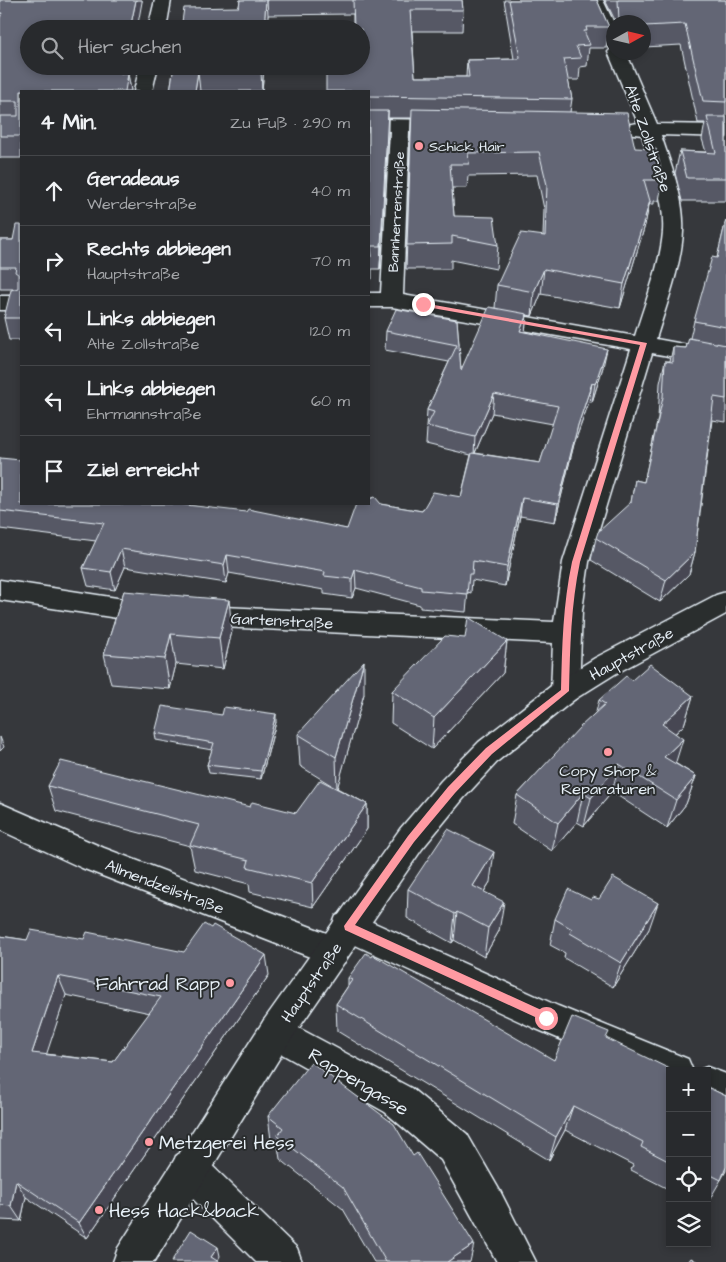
<!DOCTYPE html>
<html lang="de">
<meta charset="utf-8">
<style>
:root{--surface:#282a2d;--page:#343639;--text:#f1f3f6;--muted:#a5a7aa;--line:#444649}
body{margin:0;font-family:"Architects Daughter",sans-serif;background:var(--page);color:var(--text)}
.controls{position:absolute;right:15px;bottom:15px;display:grid;overflow:hidden;border-radius:0px;box-shadow:0 2px 8px #0003}
.controls button{width:45px;height:45px;display:grid;place-items:center;padding:0;border:0;border-bottom:1px solid var(--line);background:var(--surface);color:var(--text);font:25px sans-serif}
.compass{position:absolute;left:606px;top:15px;width:45px;height:45px;border-radius:50%;background:var(--surface);box-shadow:0 2px 8px #0003;rotate:82deg}
.stop{position:absolute;width:15px;height:15px;margin:-11px;border:4px solid #ff9aa2;border-radius:50%;background:#fff}
.stop.end{background:#ff9aa2;border-color:#fff;box-shadow:0 1px 5px #0008}
.list{margin:0;padding:0;list-style:none}
h2{display:flex;justify-content:space-between;align-items:center;height:65px;margin:0;padding:0 20px;font-size:21px}
h2 small{font-size:16px;font-weight:400;color:var(--muted)}
.list li{display:grid;grid-template-columns:32px 1fr auto;gap:15px;align-items:center;box-sizing:border-box;height:70px;padding:0 20px;border-top:1px solid var(--line)}
.list b{display:block;font-size:19px;white-space:nowrap}
.list p{margin:0;font-size:16px;white-space:nowrap;color:var(--muted)}
.list em{font-size:16px;font-style:normal;color:var(--muted)}
.icon{flex:none;width:28px;height:28px;fill:none;stroke:currentColor;stroke-width:2;stroke-linecap:round;stroke-linejoin:round}
.map{position:relative;flex:none;width:726px;height:1262px;overflow:hidden}
.search{position:absolute;background:var(--surface);box-shadow:0 2px 8px #0003;left:20px;top:20px;width:350px;height:55px;display:flex;align-items:center;gap:12px;box-sizing:border-box;padding:0 18px;border-radius:28px;color:var(--muted);font-size:19px}
.panel{position:absolute;background:var(--surface);box-shadow:0 2px 8px #0003;left:20px;top:90px;width:350px;height:415px;border-radius:0px}
.map>svg:first-child{display:block}
.lines{fill:none;stroke-linecap:round;stroke-linejoin:round}
.street-casing{stroke:#e8f1f8;stroke-width:3}
.secondary-casing{stroke:#e8f1f8;stroke-width:3}
.street{fill:#2a2d2e;fill-rule:evenodd}
.secondary{fill:#2a2d2e;fill-rule:evenodd}
.wall{fill:#565865;stroke:#e8f1f8;fill-rule:evenodd}
.shaded-wall{fill:#464752;stroke:#e8f1f8}
.building{fill:#646675;stroke:#e8f1f8;fill-rule:evenodd}
.route{fill:#ff9aa2}
.poi-dot{fill:#ff9aa2;stroke:#2a2d2e;stroke-width:2}
.labels{text-anchor:middle;stroke-width:4;stroke-linejoin:round;paint-order:stroke}
.far-poi-label{font-size:14px;fill:#e8f1f8;stroke:#2a2d2e;text-anchor:start}
.far-street-label{font-size:14px;fill:#e8f1f8;stroke:#2a2d2e}
.street-label{font-size:16px;fill:#e8f1f8;stroke:#2a2d2e}
.poi-label{font-size:16px;fill:#e8f1f8;stroke:#2a2d2e}
.near-poi-label{font-size:19px;fill:#e8f1f8;stroke:#2a2d2e;text-anchor:start}
.near-street-label{font-size:19px;fill:#e8f1f8;stroke:#2a2d2e}
</style>
<div class="map">
<svg width="726" height="1262" viewBox="0 0 726 1262">
<rect width="100%" height="100%" fill="#36383c"/>
<filter id="ink" filterUnits="userSpaceOnUse"><feTurbulence type="fractalNoise" baseFrequency=".02" numOctaves="2"/><feDisplacementMap in="SourceGraphic" scale="10" xChannelSelector="R" yChannelSelector="G"/><feConvolveMatrix kernelMatrix="1 2 1 2 8 2 1 2 1" color-interpolation-filters="sRGB"/></filter>
<g filter="url(#ink)">
<g class="lines">
<defs>
<g id="street">
<polygon points="155,0 171,0 166,29 148,29"/>
<path d="M587,0h16l11,23v29h12l31,72 69,1v12l-65,-2c10,31 24,64 22,97 -2,35 -17,74 -27,107l70,13v14l-74,-13 -63,209 -7,48 -3,81 -4,8 -10,3 -10,-3 -4,-8 2,-48 -352,-17 -71,-6 -130,-20v-20l130,20 71,6 353,16 9,-60 68,-213 -239,-42h-23v-14h12l9,-162h-21v-12l78,1 7,2 2,4 -2,4 -45,1 -6,164 232,41c10,-34 25,-69 28,-104 2,-33 -12,-66 -21,-97l-16,-2 -2,-4 2,-4 12,-2 -30,-71 4,-4 -4,-1 -3,-4z"/>
<polygon points="140,66 158,66 152,91 134,91"/>
<rect x="0" y="296" width="21" height="14"/>
<polygon points="0,803 104,848 345,940 349,951 345,962 333,966 82,868 0,830"/>
<polygon points="348,911 558,1006 688,1059 693,1071 670,1071 670,1086 534,1028 336,936 332,926 336,916"/>
<polygon points="276,1016 411,1088 467,1134 500,1191 536,1262 497,1262 441,1160 385,1112 264,1044 259,1032 264,1020"/>
<polygon points="707,1067 726,1074 726,1108 707,1101 707,1071 697,1071"/>
<polygon points="189,1151 202,1156 297,1248 302,1262 256,1262 176,1182 171,1169 176,1156"/>
</g>
<polygon id="secondary" points="726,592 726,614 615,674 575,699 499,760 463,799 422,849 288,1044 154,1262 113,1262 118,1248 264,1020 400,829 441,781 479,742 555,683 595,658 716,595"/>
</defs>
<use href="#street" class="street-casing"/>
<use href="#secondary" class="secondary-casing"/>
<use href="#street" class="street"/>
<use href="#secondary" class="secondary"/>
</g>
<g class="wall">
<polygon points="0,0 142,0 142,2 29,66 130,66 128,74 131,91 21,91 21,158 0,158"/>
<path d="M240,0h222l1,10 -1,21h-50l3,46h51l1,-17 47,-1 -10,-59h93l12,27 -3,21h-17l-2,18 -7,1 -1,13h-11l4,19 -2,13 65,36 28,29 -4,24h-5v3h-5l-4,21 -25,83 -79,-14 -9,22 -5,-1 -2,17 78,35 -11,35h-3l-15,42 -19,78 -35,-6 -15,70 -33,-6 -1,13 -3,-1 -2,20 -46,-4v-3l-64,-17 -4,10 -28,-4v-4l-95,-17 -3,10 -101,-16 -10,23 -27,-4 -5,-18 13,-27 -96,-12v-71l187,47 160,24 34,-25 41,7 39,-14 10,-42 -45,-11 1,-15 -1,-1 1,-18 22,-48 -64,-12 1,-19 71,-11 4,50 34,-62 2,-23 46,-49 1,-27 -7,-34 -69,1 -1,12h-15l2,28 44,29 -2,24 -45,-9v9h-45l5,-151h-23l-8,151h-8v10h-3v-188l-22,-23v-2h14v-37h-8v-15l-85,1 -1,14h-86l58,-22zM492,413l61,11 -13,39 -65,-10z"/>
<polygon points="605,0 726,0 726,201 682,201 675,173 680,151 706,152 702,139 705,123 698,123 681,45 644,47 644,22 616,22"/>
<polygon points="174,66 264,66 262,91 170,91"/>
<polygon points="726,220 726,422 712,420 695,552 689,574 660,602 591,560 596,538 631,503 635,480 644,482 658,418 660,383 665,361 670,361 673,347 686,348 690,338 694,321 717,258"/>
<polygon points="21,225 21,340 9,340 4,318 15,289 0,289 0,240 13,240"/>
<polygon points="124,591 232,631 223,669 176,664 170,689 111,684 104,654"/>
<polygon points="507,641 503,673 432,749 391,723 392,691"/>
<polygon points="632,680 693,696 684,725 675,734 675,763 696,776 686,804 667,828 612,792 584,826 577,822 552,851 512,824 517,795 596,712 599,700"/>
<polygon points="364,694 337,788 367,804 367,829 313,907 250,892 249,884 195,870 190,846 56,811 48,786 296,813 331,785 300,766 298,734"/>
<polygon points="222,715 276,722 261,779 209,773 207,765 212,750 156,740 155,733"/>
<polygon points="490,882 484,892 499,931 484,957 454,940 452,943 407,918 408,889"/>
<polygon points="591,900 649,929 613,987 564,958 565,953 550,945 555,919"/>
<path d="M0,936l27,4 242,35 -182,263 -61,-41 -5,24 -21,-1zM66,995l84,18 -37,49 -67,-8z"/>
<polygon points="348,978 554,1060 606,1039 670,1071 670,1190 631,1170 633,1165 565,1130 549,1160 337,1031 336,1004 348,986"/>
<polygon points="707,1087 726,1096 726,1171 708,1202"/>
<polygon points="268,1116 470,1262 374,1262 343,1209 280,1159 278,1146 271,1140"/>
</g>
<g class="shaded-wall">
<polygon points="136,0 142,0 142,2 137,29 130,29"/>
<polygon points="266,0 267,0 268,15 267,29 264,29"/>
<polygon points="123,66 130,66 127,81 128,74 131,91 123,91 121,74"/>
<polygon points="261,66 264,66 262,91 261,71"/>
<polygon points="198,71 200,91 195,91"/>
<polygon points="388,111 388,133 380,269 381,246"/>
<polygon points="650,201 645,225 620,308 624,284"/>
<polygon points="544,269 541,294 532,316 534,292"/>
<polygon points="527,314 525,332 520,331"/>
<polygon points="607,349 603,367 592,402 595,384"/>
<polygon points="592,383 589,402 574,444 555,522 558,504 578,425"/>
<polygon points="494,394 492,413 474,455 475,437"/>
<polygon points="522,498 520,516 505,586 507,567"/>
<polygon points="121,549 125,567 115,590 111,572"/>
<polygon points="695,552 689,574 660,602 666,580"/>
<polygon points="227,555 229,573 226,583 224,565"/>
<polygon points="355,570 356,588 352,598 352,579"/>
<polygon points="229,600 232,631 223,669 219,638"/>
<polygon points="171,634 176,664 170,689 165,659"/>
<polygon points="507,641 503,673 432,749 434,718"/>
<polygon points="364,661 364,694 337,789 336,757"/>
<polygon points="693,696 684,725 654,753 662,724"/>
<polygon points="276,714 276,722 261,779 261,771"/>
<polygon points="0,737 4,747 0,751"/>
<polygon points="683,739 674,768 664,757"/>
<polygon points="619,764 612,792 584,826 591,798"/>
<polygon points="696,776 686,804 667,828 676,800"/>
<polygon points="583,793 577,822 552,851 558,823"/>
<polygon points="367,804 367,829 313,907 312,883"/>
<polygon points="494,852 490,882 469,915 473,886"/>
<polygon points="504,902 499,931 484,957 488,928"/>
<polygon points="658,903 649,929 613,987 621,963"/>
<polygon points="457,912 454,940 452,943 455,914"/>
<polygon points="266,955 269,975 87,1238 79,1223"/>
<polygon points="58,976 66,995 41,1071 32,1053"/>
<polygon points="573,1106 565,1130 549,1160 556,1137"/>
<polygon points="16,1181 26,1197 21,1221 11,1206"/>
<polygon points="474,1244 470,1262 447,1262"/>
<polygon points="218,1247 220,1256 217,1262 211,1257"/>
</g>
<g class="building">
<polygon points="0,0 136,0 130,29 29,29 29,66 123,66 121,74 128,74 125,91 21,91 21,136 0,136 0,116 18,116 18,101 0,101 0,18 2,13 0,13"/>
<polygon points="240,0 266,0 264,29 181,29 184,8 239,7"/>
<polygon points="353,0 462,0 463,10 410,10 415,77 469,77 467,60 519,59 520,57 509,0 597,0 609,27 586,27 587,31 584,31 590,45 576,46 581,58 564,59 572,99 369,96 369,91 326,91 326,69 348,68 348,66 361,66 361,29 354,29"/>
<polygon points="618,0 726,0 726,102 703,101 685,24 644,26 644,22 619,22"/>
<polygon points="174,66 261,66 261,71 198,71 195,91 170,91"/>
<polygon points="412,109 627,113 635,148 656,149 663,177 659,177 658,180 644,180 650,201 624,284 544,269 534,292 497,285 521,233 545,236 547,185 539,152 468,153 469,164 450,164 454,216 494,217 498,245 452,236 452,244 407,245"/>
<polygon points="369,111 388,111 381,246 371,246 372,256 369,256"/>
<polygon points="707,117 726,117 726,178 687,178 680,151 716,153"/>
<polygon points="726,220 726,327 694,321 712,257 717,258"/>
<polygon points="16,225 21,225 21,318 4,318 11,290 18,288 18,274 15,272 16,267 0,267 0,240 13,240"/>
<polygon points="489,307 527,314 520,331 607,349 595,384 592,383 578,425 558,504 522,498 507,567 473,561 472,574 469,574 467,594 421,590 421,587 355,570 352,579 324,576 325,572 227,555 224,565 121,549 111,572 83,568 104,523 0,511 0,458 21,460 21,504 178,504 246,512 248,509 347,529 356,504 369,504 369,499 375,497 381,504 422,511 433,492 461,497 472,453 540,463 558,406 494,394 475,437 427,426 434,412 427,410 457,345 386,331 396,309 457,320 461,370"/>
<polygon points="689,338 726,345 726,399 714,397 695,552 666,580 596,538 598,532 631,502 635,480 644,482 663,397 665,361 673,362 673,347 686,348"/>
<polygon points="124,591 229,600 219,638 171,634 165,659 104,654"/>
<polygon points="468,617 507,641 434,718 392,691 445,636 465,638"/>
<polygon points="364,661 336,757 298,734"/>
<polygon points="650,664 693,696 662,724 683,739 664,757 696,776 676,800 619,764 591,798 583,793 558,823 517,795 580,727 605,704 599,700 626,676 632,680"/>
<polygon points="162,706 222,715 224,707 276,714 261,771 207,765 214,743 155,733"/>
<polygon points="61,761 250,807 252,802 296,813 320,780 367,804 312,883 247,867 249,860 190,845 199,825 48,786"/>
<polygon points="448,829 494,852 473,886 504,902 488,928 457,912 455,914 408,889"/>
<polygon points="613,877 658,903 621,963 570,933 572,929 555,919 568,889 591,900 593,897 599,899"/>
<path d="M204,924l7,4 2,-3 53,30 -187,268 -63,-42 -5,25 -11,-1v-269l27,4 4,-10 53,9 3,-7 97,20zM58,976l103,21 -48,65 -81,-9z"/>
<polygon points="366,953 372,957 373,955 554,1060 572,1017 609,1032 606,1038 674,1071 670,1071 670,1162 641,1147 643,1142 573,1106 556,1137 336,1004 352,980 348,978"/>
<polygon points="311,1062 394,1124 413,1156 417,1153 474,1244 447,1262 386,1262 343,1187 277,1136 283,1128 268,1116"/>
<polygon points="707,1087 726,1096 726,1167 721,1180 707,1173"/>
<polygon points="191,1230 218,1247 211,1257 219,1262 171,1262"/>
<polygon points="691,1258 698,1262 688,1262"/>
</g>
</g>
<path class="route" d="M423,303l224,40 -67,219c-9,43 -10,85 -11,129l-77,63 -37,39 -41,49 -59,83 195,89v7l-4,1 -201,-92 -1,-4 64,-90 40,-49 38,-39 75,-58c1,-44 2,-86 11,-128l68,-217 -219,-39 -1,-2z"/>
<g class="poi-dot">
<circle cx="419" cy="146" r="5"/>
<circle cx="608" cy="752" r="5"/>
<circle cx="230" cy="983" r="5"/>
<circle cx="149" cy="1142" r="5"/>
<circle cx="99" cy="1210" r="5"/>
</g>
<g class="labels">
<g class="far-poi-label">
<text x="429" y="151">Schick Hair</text>
</g>
<g class="far-street-label">
<text transform="translate(396 212) rotate(-87)" y="5">Bannherrenstraße</text>
</g>
<g class="street-label">
<text transform="translate(649 138) rotate(71)" y="6">Alte Zollstraße</text>
<text transform="translate(282 620) rotate(3)" y="6">Gartenstraße</text>
<text transform="translate(631 653) rotate(-29)" y="6">Hauptstraße</text>
<text transform="translate(165 886) rotate(21)" y="6">Allmendzeilstraße</text>
<text transform="translate(311 982) rotate(-55)" y="6">Hauptstraße</text>
</g>
<g class="poi-label">
<text x="608" y="776">Copy Shop &amp;<tspan x="608" dy="18">Reparaturen</tspan></text>
</g>
<g class="near-poi-label">
<text x="220" y="990" text-anchor="end">Fahrrad Rapp</text>
<text x="159" y="1149">Metzgerei Hess</text>
<text x="109" y="1217">Hess Hack&amp;back</text>
</g>
<g class="near-street-label">
<text transform="translate(359 1081) rotate(31)" y="7">Rappengasse</text>
</g>
</g>
</svg>
<div class="controls">
<button>+</button>
<button>−</button>
<button><svg class="icon" aria-label="locate" viewBox="0 0 24 24"><circle cx="12" cy="12" r="6"/><path d="M12 2v4M12 18v4M2 12h4M18 12h4"/></svg></button>
<button><svg class="icon" aria-label="layers" viewBox="0 0 24 24"><path d="M12 4l9 5-9 5-9-5zM3 14l9 5 9-5"/></svg></button>
</div>
<svg class="compass" viewBox="-18 -18 36 36"><path d="M0-13l5 13h-10z" fill="#e53935"/><path d="M0 13l5-13h-10z" fill="#a5a7aa"/></svg>
<div class="stop" style="left:546px;top:1018px"></div>
<div class="stop end" style="left:423px;top:304px"></div>
<div class="search"><svg class="icon" aria-label="search" viewBox="0 0 24 24"><circle cx="10" cy="10" r="6"/><path d="M15 15l6 6"/></svg>Hier suchen</div>
<section class="panel">
<h2>4 Min.<small>Zu Fuß · 290 m</small></h2>
<ul class="list">
<li><svg class="icon" aria-label="ahead" viewBox="0 0 24 24"><path d="M12 20V5M6 11l6-6 6 6"/></svg><div><b>Geradeaus</b><p>Werderstraße</p></div><em>40 m</em></li>
<li><svg class="icon" aria-label="right" viewBox="0 0 24 24"><path d="M7 20v-9h11M14 6l5 5-5 5"/></svg><div><b>Rechts abbiegen</b><p>Hauptstraße</p></div><em>70 m</em></li>
<li><svg class="icon" aria-label="left" viewBox="0 0 24 24"><path d="M17 20v-9H6M10 6l-5 5 5 5"/></svg><div><b>Links abbiegen</b><p>Alte Zollstraße</p></div><em>120 m</em></li>
<li><svg class="icon" aria-label="left" viewBox="0 0 24 24"><path d="M17 20v-9H6M10 6l-5 5 5 5"/></svg><div><b>Links abbiegen</b><p>Ehrmannstraße</p></div><em>60 m</em></li>
<li><svg class="icon" aria-label="arrive" viewBox="0 0 24 24"><path d="M6 21V4h12l-3 4 3 4H6"/></svg><div><b>Ziel erreicht</b></div></li>
</ul>
</section>
</div>
